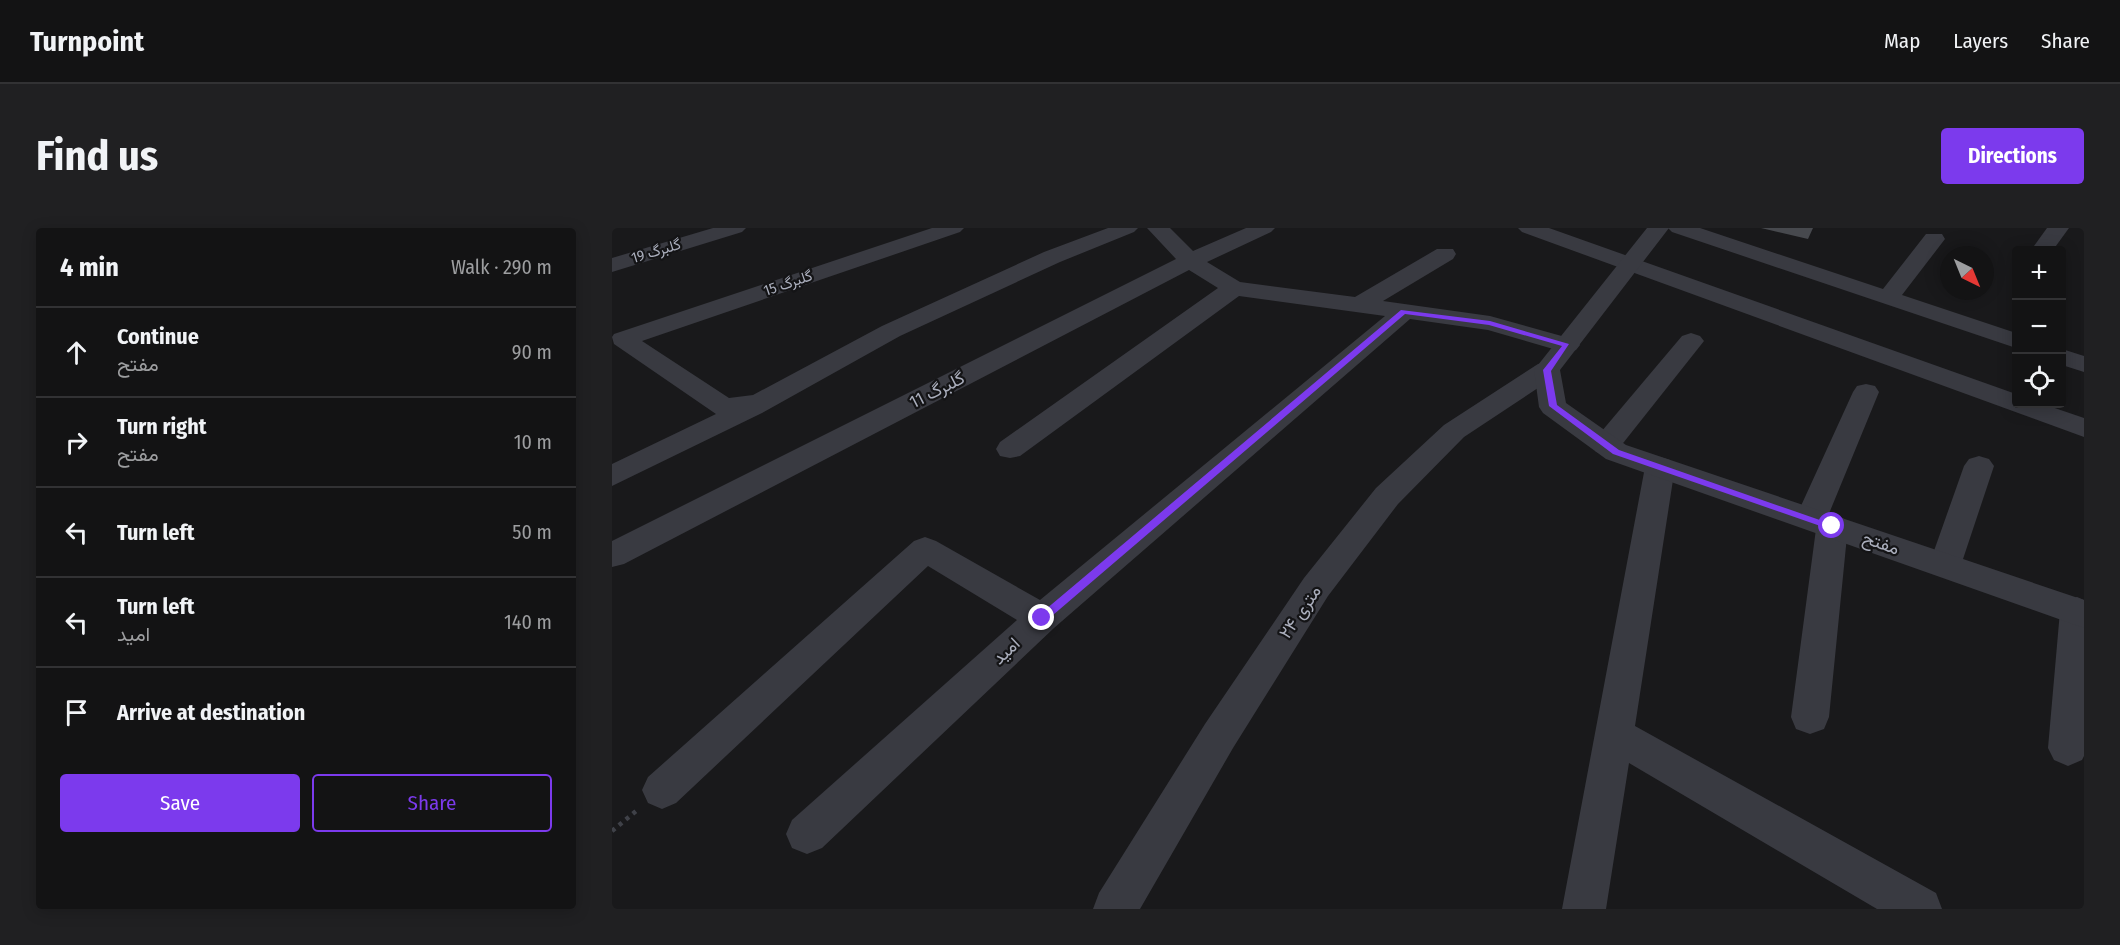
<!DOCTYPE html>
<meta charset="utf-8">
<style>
:root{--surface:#131314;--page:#202022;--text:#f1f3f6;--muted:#9d9ea0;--line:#323234;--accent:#7c3aed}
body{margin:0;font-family:"Fira Sans Condensed",Vazirmatn,sans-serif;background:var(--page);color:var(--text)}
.controls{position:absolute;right:18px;top:18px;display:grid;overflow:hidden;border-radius:6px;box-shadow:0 3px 15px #0003}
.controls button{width:54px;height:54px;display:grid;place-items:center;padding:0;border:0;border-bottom:2px solid var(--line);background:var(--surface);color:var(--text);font:30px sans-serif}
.compass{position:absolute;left:1328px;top:18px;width:54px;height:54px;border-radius:50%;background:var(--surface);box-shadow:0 3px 15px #0003;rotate:137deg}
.stop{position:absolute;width:18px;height:18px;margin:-14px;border:4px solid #7c3aed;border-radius:50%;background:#fff}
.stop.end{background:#7c3aed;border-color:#fff;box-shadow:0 2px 6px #0008}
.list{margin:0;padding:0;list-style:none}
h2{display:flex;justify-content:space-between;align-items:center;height:78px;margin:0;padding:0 24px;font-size:26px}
h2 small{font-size:20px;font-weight:400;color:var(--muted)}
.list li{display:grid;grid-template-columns:39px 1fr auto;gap:18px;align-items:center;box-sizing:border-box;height:90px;padding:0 24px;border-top:2px solid var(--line)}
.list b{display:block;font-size:22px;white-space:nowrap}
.list p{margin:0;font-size:20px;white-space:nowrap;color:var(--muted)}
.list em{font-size:20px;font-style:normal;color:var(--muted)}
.actions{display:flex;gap:12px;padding:18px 24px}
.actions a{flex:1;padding:14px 0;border:2px solid var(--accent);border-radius:6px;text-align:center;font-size:21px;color:var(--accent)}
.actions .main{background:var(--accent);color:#fff}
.icon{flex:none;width:33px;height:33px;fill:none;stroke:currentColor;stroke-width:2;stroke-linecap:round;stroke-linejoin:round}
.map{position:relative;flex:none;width:1472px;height:681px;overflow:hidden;border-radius:6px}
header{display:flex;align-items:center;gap:36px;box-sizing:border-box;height:84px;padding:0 30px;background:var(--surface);border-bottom:2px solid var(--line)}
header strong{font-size:28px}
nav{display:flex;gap:33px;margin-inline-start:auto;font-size:21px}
.intro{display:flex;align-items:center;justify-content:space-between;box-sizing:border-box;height:144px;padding:0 36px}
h1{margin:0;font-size:42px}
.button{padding:15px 27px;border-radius:6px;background:var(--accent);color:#fff;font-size:21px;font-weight:700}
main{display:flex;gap:36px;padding:0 36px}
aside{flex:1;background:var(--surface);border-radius:6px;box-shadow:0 3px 15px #0003}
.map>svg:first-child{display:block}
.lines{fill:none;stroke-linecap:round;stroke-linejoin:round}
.path{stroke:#3f4148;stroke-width:4.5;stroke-dasharray:4 5;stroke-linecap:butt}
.minor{fill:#393a41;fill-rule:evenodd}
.tertiary{fill:#393a41;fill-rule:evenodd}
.wall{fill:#47494e}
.route{fill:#7c3aed}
.labels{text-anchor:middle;stroke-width:4.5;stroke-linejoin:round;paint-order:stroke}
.far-street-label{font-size:15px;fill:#aaaebc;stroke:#141416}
.street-label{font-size:18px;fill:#aaaebc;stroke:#141416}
</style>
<header>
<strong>Turnpoint</strong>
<nav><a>Map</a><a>Layers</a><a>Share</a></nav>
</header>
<div class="intro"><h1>Find us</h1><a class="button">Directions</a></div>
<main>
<aside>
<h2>4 min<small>Walk · 290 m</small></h2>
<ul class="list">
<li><svg class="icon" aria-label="ahead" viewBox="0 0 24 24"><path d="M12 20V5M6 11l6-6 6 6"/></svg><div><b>Continue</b><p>مفتح</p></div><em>90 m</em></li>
<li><svg class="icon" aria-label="right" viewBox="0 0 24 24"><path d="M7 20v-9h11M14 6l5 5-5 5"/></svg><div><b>Turn right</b><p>مفتح</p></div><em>10 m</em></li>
<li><svg class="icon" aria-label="left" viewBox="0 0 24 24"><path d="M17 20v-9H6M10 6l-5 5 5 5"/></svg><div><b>Turn left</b></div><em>50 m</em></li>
<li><svg class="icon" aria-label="left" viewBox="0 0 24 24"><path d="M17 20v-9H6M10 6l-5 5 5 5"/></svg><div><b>Turn left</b><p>امید</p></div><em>140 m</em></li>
<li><svg class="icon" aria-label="arrive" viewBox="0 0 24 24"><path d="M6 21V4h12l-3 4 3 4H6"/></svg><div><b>Arrive at destination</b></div></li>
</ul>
<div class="actions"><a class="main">Save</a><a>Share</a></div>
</aside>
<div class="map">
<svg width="1472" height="681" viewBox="0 0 1472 681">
<rect width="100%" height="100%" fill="#19191b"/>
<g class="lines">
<polyline class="path" points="0,603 24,583"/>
<g class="minor">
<polygon points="101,0 134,0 130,4 0,44 0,30"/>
<polygon points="320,0 352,0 348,4 30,113 117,170 141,167 270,98 432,24 496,0 526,0 522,4 448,34 288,108 150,185 0,258 0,236 104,186 2,116 0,109 2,106"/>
<polygon points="535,0 558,0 581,23 634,0 663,0 659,4 595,34 628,54 743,69 825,21 841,21 844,26 841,31 771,73 878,88 964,112 968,117 964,122 955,125 876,102 798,91 442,400 210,620 195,626 180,620 174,606 180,592 405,392 316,338 64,575 50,581 36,575 30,562 36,549 302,313 313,309 324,313 428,372 773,88 627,68 408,228 398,230 388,228 384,221 388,214 606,60 577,42 12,336 0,339 0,313 564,31"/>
<polygon points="906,0 937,0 1404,166 1404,176 1431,176 1472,190 1472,209 910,4"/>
<polygon points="1056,0 1088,0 1271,61 1314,6 1330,6 1333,11 1290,67 1404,105 1404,120 1060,4"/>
<polygon points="1435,0 1457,0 1441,22 1419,22"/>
<polygon points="1079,105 1088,108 1092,113 1004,224 994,226 984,224 980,217 984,210 1070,108"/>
<polygon points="1450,121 1472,128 1472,144 1450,137"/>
<polygon points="935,134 944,136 948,142 944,148 852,209 786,276 716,368 621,520 528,681 481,681 487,665 593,496 692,350 764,260 832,197 926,136"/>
<polygon points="1254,156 1263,158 1267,164 1216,288 1231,290 1236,298 1217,489 1212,501 1198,506 1184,501 1179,489 1204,301 1188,299 1183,291 1241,164 1245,158"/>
<polygon points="1367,228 1377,231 1382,238 1349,337 1345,346 1333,349 1321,346 1317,337 1352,238 1357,231"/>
<polygon points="1048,229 1058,232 1063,239 1023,498 1324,665 1330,681 1265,681 1017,535 994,681 950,681 1033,239 1038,232"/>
<polygon points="1465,369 1472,372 1472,528 1470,532 1456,538 1442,532 1436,520 1448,383 1453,373"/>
</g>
<polygon class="tertiary" points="1035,0 1057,0 948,142 954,175 1014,217 1472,372 1472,400 994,231 931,185 927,179 922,142"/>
</g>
<polygon class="wall" points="1149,0 1201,0 1196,11"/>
<polygon class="route" points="789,82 878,93 957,116 939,143 945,177 1007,222 1225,298 1217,301 1001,226 937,178 931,142 950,118 877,97 793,86 434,393 427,393 427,387"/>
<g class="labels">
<g class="far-street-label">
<text transform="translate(44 23) rotate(-17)" y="5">گلبرگ 19</text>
<text transform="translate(176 55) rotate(-19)" y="5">گلبرگ 15</text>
</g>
<g class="street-label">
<text transform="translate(325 162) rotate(-27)" y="6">گلبرگ 11</text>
<text transform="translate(1269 315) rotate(19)" y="6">مفتح</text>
<text transform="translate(688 384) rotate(-56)" y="6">۲۴ متری</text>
<text transform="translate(394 423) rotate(-43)" y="6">امید</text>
</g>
</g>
</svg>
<div class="controls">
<button>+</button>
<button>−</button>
<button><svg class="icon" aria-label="locate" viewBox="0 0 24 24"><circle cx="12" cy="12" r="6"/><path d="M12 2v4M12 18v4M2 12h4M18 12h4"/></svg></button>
</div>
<svg class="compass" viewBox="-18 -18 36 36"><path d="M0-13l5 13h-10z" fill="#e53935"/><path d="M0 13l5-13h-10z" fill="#9d9ea0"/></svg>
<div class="stop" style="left:1220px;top:298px"></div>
<div class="stop end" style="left:430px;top:390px"></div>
</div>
</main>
